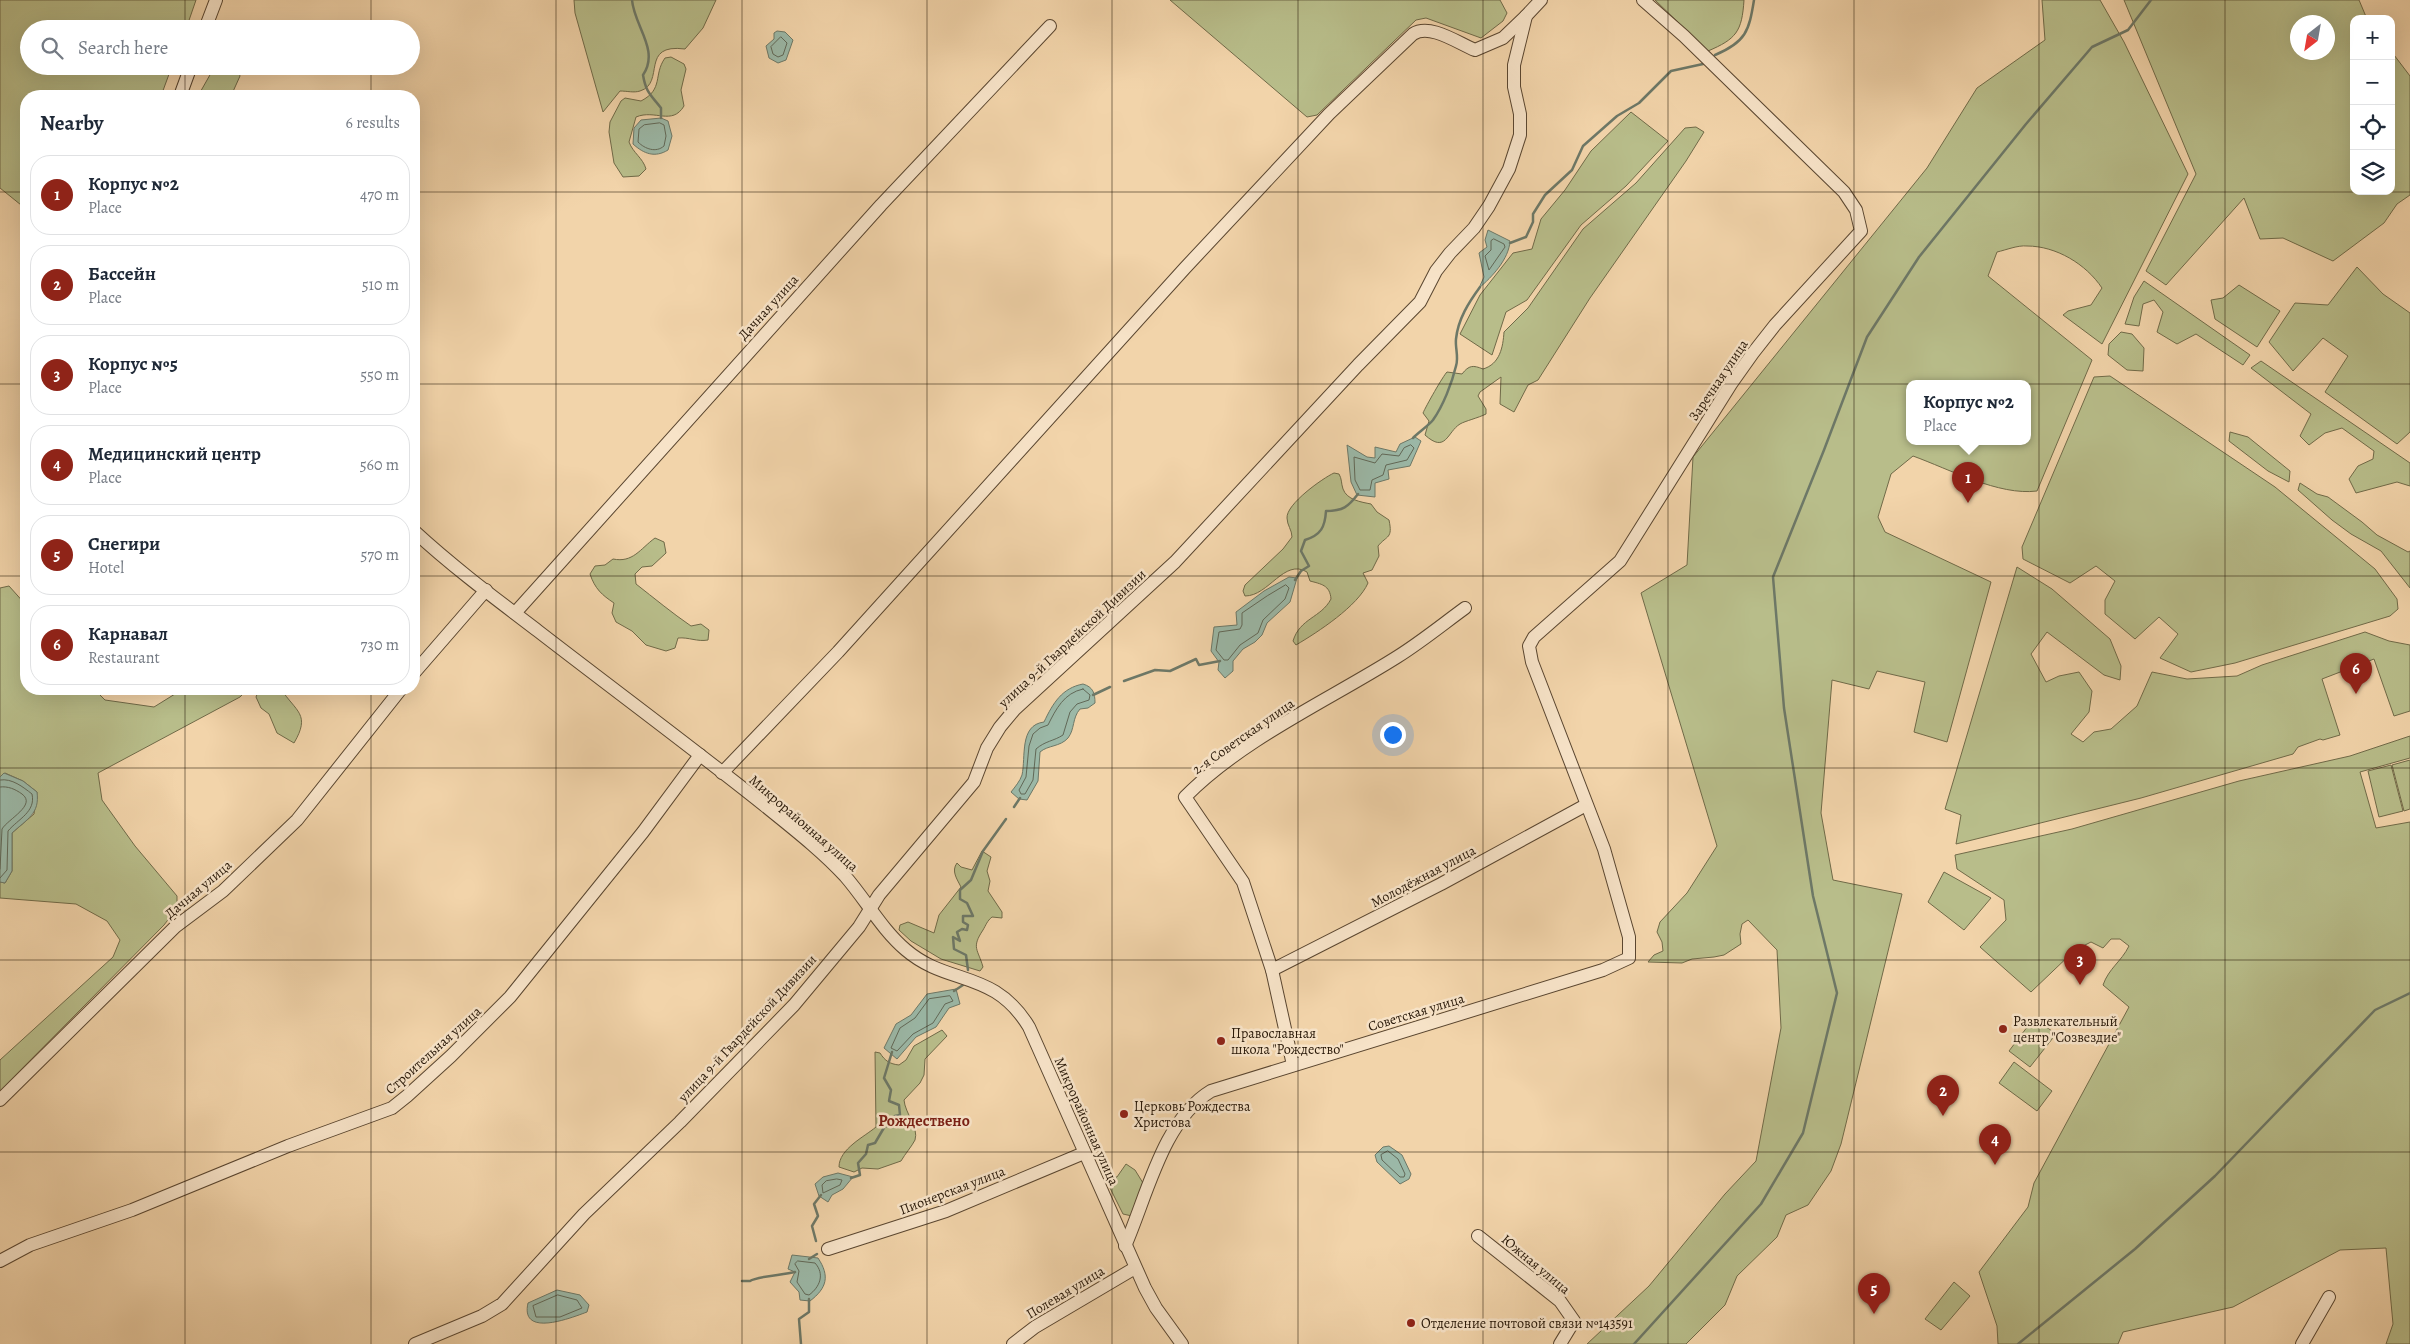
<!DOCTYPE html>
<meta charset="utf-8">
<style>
:root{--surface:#fff;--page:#f2f2f3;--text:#1f2937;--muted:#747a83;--line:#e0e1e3;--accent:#8f2418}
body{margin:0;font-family:Alegreya,serif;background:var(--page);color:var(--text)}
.controls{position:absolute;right:15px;top:15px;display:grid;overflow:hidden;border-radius:10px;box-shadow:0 5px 20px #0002}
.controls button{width:45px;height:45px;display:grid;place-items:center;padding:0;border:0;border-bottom:1px solid var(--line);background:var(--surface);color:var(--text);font:25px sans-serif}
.compass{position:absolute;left:2290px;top:15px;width:45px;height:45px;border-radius:50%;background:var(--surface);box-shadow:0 5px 20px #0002;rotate:211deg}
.you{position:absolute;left:1392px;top:734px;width:18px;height:18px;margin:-12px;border:4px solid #fff;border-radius:50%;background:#1a73e8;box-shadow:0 0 0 8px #1a73e833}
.badge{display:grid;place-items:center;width:32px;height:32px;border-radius:50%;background:var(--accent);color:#fff;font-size:16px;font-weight:700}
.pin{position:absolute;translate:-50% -41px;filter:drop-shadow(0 1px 2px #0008)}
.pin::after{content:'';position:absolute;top:26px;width:18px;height:15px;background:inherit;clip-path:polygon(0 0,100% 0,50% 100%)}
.popup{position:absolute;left:1906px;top:380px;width:125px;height:65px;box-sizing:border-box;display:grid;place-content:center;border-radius:10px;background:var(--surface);filter:drop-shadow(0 1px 4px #0005);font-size:16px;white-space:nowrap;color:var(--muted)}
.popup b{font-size:19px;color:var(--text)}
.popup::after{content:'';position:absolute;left:50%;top:100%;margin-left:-10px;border:10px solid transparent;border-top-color:var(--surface)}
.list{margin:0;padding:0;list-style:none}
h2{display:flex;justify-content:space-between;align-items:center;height:65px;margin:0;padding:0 20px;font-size:21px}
h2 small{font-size:16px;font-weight:400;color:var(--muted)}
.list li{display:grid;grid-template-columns:32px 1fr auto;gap:15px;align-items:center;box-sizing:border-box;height:80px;margin:0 10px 10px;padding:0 10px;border:1px solid var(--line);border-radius:20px}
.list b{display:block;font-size:19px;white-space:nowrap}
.list p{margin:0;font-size:16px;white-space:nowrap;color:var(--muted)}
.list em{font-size:16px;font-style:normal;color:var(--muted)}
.icon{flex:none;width:28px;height:28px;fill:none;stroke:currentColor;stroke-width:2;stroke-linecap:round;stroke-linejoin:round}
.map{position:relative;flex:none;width:2410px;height:1344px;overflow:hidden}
.search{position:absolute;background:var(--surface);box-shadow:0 5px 20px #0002;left:20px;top:20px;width:400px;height:55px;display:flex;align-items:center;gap:12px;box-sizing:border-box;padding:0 18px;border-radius:28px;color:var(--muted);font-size:19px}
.panel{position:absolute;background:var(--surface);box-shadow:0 5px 20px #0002;left:20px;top:90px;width:400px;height:605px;border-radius:20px}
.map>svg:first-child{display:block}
.green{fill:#b8bd8a;stroke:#706a48;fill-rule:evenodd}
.water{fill:#9bb8a7;stroke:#6d7867}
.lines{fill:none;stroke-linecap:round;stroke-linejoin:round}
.shore{stroke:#616857;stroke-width:1}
.stream{stroke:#6d7867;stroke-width:2.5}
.minor-casing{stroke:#5a4630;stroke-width:14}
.minor{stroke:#f7e3c8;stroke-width:12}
.grid{fill:none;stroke:#271707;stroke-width:1;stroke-opacity:0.55}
.poi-dot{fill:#8f2418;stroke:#f7e3c8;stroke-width:2}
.labels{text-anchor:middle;stroke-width:5;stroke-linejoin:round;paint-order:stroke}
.street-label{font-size:14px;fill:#271707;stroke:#f7e3c8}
.poi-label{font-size:14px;fill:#271707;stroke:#f7e3c8;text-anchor:start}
.quarter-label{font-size:16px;font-weight:bold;fill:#7a1f14;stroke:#f7e3c8}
</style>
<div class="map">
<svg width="2410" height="1344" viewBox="0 0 2410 1344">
<rect width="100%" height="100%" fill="#f2d4aa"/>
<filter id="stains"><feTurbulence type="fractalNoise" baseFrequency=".004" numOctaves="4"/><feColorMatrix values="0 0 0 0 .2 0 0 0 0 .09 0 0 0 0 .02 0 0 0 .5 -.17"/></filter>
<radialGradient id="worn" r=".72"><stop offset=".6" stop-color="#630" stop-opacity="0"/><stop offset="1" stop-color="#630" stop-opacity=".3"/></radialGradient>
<g class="green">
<polygon points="0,0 196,0 186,29 29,29 29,66 172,66 161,96 26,96 26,209 0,188"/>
<path d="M574,0h142l-13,28 -18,21c-46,-6 -19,34 -45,42 -6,2 -13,0 -20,0l-17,21 -28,-99z"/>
<polygon points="1170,0 1500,0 1507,13 1503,21 1481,38 1426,18 1416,20 1317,115 1307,117"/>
<path d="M1655,0h89c-2,32 -8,39 -36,51z"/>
<path d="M2042,0h58l24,42 64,132 -86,170 -39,-29 5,-4 23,-6 11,-17c-16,-24 -46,-42 -75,-42 -9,-1 -21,4 -30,6l-9,24 104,84 -55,131c-38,5 -88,-22 -124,-35l-22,18 -13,43 7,15 106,50 -44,160 -33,-10 11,-50 -48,-11 -8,18 -37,-9 -11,133 12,67 69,14 -61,250 -10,27 -23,34 -22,10 -9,22 -40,39 -12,29 -39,39h-99l62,-58 76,-92 31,-33 25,-133 -4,-78 -29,-30 -6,4 -2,10 1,10 -17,11 -10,2 -22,2 -10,4 -34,-1 6,-7 9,-4 -1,-9 -5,-10 3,-10 27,-29 30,-47 -76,-253 46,-28 6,-108 234,-289 50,-80 68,-48zM1909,384h118v58h-118z"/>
<path d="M2124,0h235l8,19h-13v172h37v-140l19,25v119l-13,9 -13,19 -51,38 -50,-23 -23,1 -16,-41 -78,87 -20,-14 50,-97zM2298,22h30v30h-30z"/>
<path d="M671,57l13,7 2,5 -5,21 3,16c-12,20 -29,3 -48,11l-7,25c4,11 14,16 17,27l-7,7 -16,1 -9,-14 -5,-31 1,-10 11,-21 4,-3 16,3c23,-12 12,-26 24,-43z"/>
<polygon points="215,66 237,66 240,76 231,96 198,96"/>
<polygon points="1631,112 1668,141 1626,186 1581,225 1527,300 1506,312 1492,355 1460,334 1480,295 1513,253 1532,249 1541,219 1565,190 1591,151"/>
<path d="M1696,127l8,5 -18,29 -96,137 -52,82 -10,5 -14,27 -14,-8 1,-27 -21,15 -2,4 8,13v5c-8,4 -21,7 -26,10 -13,8 -14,30 -35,11l4,-14 -6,-8c3,-7 20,-37 24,-41l15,2c7,-9 11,-9 21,-5 17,-5 20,-22 21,-37l24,-24 55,-79 53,-46 49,-55z"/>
<polygon points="2357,267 2383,294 2410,313 2410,432 2397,444 2325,392 2348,356 2323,338 2293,371 2269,342 2295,303 2328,305"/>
<polygon points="2144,281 2250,355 2243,365 2196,334 2177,344 2157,332 2163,312 2154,300 2143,304 2139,326 2125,324 2134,297"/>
<polygon points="2239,285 2280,311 2257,347 2215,319 2211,300 2223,298"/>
<polygon points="2121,332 2132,334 2144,348 2143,371 2127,370 2108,355 2109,344"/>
<polygon points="2261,361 2410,463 2410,486 2397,482 2356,493 2349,479 2358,466 2373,459 2374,451 2342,428 2325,433 2309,445 2300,436 2311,414 2251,368"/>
<polygon points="2110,376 2275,487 2375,569 2397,599 2398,609 2390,616 2235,663 2191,672 2160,658 2178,634 2159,617 2135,639 2105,614 2105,600 2115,581 2096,566 2070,583 2023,559 2022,547 2094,377"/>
<polygon points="2230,432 2248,437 2290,471 2289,482 2268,471 2229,441"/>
<path d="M1334,473l5,1c3,5 2,9 4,15 4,11 18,13 28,15l6,8 12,8c4,19 -2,15 -11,26l1,10 -7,14 -9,3 5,10c-10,23 -50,49 -72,62l-3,-4c7,-23 28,-23 38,-42 -1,-14 -10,-15 -21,-18l-3,-9c-23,-14 -38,24 -62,24l-2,-5 2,-6 38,-36 9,-12c0,-7 -5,-12 -5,-19 -1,-14 36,-40 47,-45z"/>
<polygon points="2300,483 2317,494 2328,497 2362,522 2377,535 2408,552 2410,551 2410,588 2381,551 2351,534 2332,520 2298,490"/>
<path d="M655,538l9,4 2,11 -14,13 -10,1 -7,7 1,10c18,14 36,29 55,42l10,-2 8,6 -1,10c-11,2 -19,-3 -30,-2l-3,10 -9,3 -20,-6 -14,-14 -16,-9 -4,-9 2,-10c-12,-8 -19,-14 -24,-29l5,-8 10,-1 8,-6c20,4 27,-10 42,-21z"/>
<polygon points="2017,567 2052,589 2110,639 2121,666 2120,680 2104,675 2047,632 2031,654 2046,682 2059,676 2079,672 2092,691 2089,712 2071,734 2083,742 2094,732 2111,729 2137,706 2152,672 2187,679 2237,676 2262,665 2365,632 2389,641 2410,645 2410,711 2394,716 2374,659 2322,679 2340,735 2323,740 2320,739 2298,747 2293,754 2141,798 1956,844 1961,815 1945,809"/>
<polygon points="9,586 26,605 26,689 94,689 105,700 154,707 183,689 248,689 240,697 98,773 102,800 135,846 177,896 177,908 164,925 0,1091 0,1060 113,957 120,940 107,921 76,904 0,898 0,882 5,883 12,871 12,833 34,814 37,792 23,781 5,773 0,777 0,588"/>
<path d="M259,689h22c15,23 30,25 13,54l-17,-10 -8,-19 -8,-6 -5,-11z"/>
<path d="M2410,736v22l-50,14 16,56 34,-6v522h-24l7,-20 -7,-76 -46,2 -107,57 -110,25 -5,12h-120l-1,-18 -18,-54 49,-65 6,-24 95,-176 -26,-22c6,-17 18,-23 26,-39l-9,-7h-9l-8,9 -12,-6 -16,8 -44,42 -51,-45 26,-27 -2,-20 -47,-31 -2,-14 117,-26 167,-48 111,-25z"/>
<polygon points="2410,760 2410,809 2404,811 2392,765"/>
<polygon points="2391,765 2403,811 2379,817 2368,771"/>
<path d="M982,851l9,6 -4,14 3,10 -2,10 14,21v6l-10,-1c-5,4 -6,8 -9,13 -12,18 -5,19 0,37l-3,4 -39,-12 -30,-18 -12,-11 1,-5 8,-3 26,11 5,-18 22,-28c-4,-8 -10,-16 -4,-24l4,4 11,3z"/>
<polygon points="1944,872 1991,898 1964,930 1928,902"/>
<polygon points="2034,1018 2056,1034 2030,1067 2009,1051"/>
<path d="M942,1030l5,6 -22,23 -1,16 -4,8 -16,17c1,13 15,28 11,40 -3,6 -10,14 -14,21l-23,8 -16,-1 -8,4 -15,-5c0,-18 25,-30 37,-40l-1,-75 5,1c5,8 10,11 19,12l7,-5 8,-14z"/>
<polygon points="2014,1062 2052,1091 2037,1111 1999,1083"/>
<polygon points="1126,1164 1135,1170 1143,1183 1132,1216 1123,1214 1109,1186 1109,1181 1112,1177 1117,1177"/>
<polygon points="1954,1282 1970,1296 1941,1330 1925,1319"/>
</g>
<g class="water">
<polygon points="777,31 785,32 793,40 786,60 778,63 769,58 766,46 774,39 774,33"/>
<path d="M661,118l7,3 4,15 -4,14c-13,8 -24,4 -35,-6l1,-16 7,-8z"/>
<path d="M1488,230l22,11c-1,18 -18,36 -31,47l5,-11 -5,-24 8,-6 -2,-7z"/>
<polygon points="1415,437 1421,441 1410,466 1388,470 1389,479 1375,483 1375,497 1357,495 1351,482 1347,445 1367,457 1375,458 1375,447 1396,452 1400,444"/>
<polygon points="1289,577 1297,578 1290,602 1267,623 1262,635 1255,642 1243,649 1233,661 1233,671 1225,678 1218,670 1219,662 1211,651 1214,627 1237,625 1236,612 1264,591"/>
<path d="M1083,684c10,3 12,9 12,19l-7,5 -8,1c-8,9 -5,20 -12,29 -8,9 -20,7 -28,14l-2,29 -11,19 -8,-1 -8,-7c4,-5 9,-11 11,-17 4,-18 -3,-50 22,-53 9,-19 18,-34 39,-38z"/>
<path d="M4,773l19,8 14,11c3,22 -10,27 -25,41v38l-7,12 -5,-1v-105z"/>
<polygon points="956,989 960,1004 949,1008 936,1027 916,1037 897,1059 884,1048 896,1024 911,1015 927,994"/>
<polygon points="1389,1146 1402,1155 1411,1174 1409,1179 1400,1184 1377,1162 1375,1155 1383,1147"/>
<polygon points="838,1173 853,1177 843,1189 832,1195 828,1202 819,1196 815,1184 823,1177"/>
<path d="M792,1255l26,3c12,18 9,30 -8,43l-10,-1 -1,-8 -9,-10 5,-10 -7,-3z"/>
<path d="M557,1290l23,5 9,10 -2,7c-16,6 -67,26 -59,-9z"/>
</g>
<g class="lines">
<g class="shore">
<polygon points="781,37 787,43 783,55 778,57 773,54 771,47"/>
<path d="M660,123l4,2 2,11 -2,10c-8,7 -19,3 -26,-4l1,-13 5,-4z"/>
<polygon points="1494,239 1504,244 1505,247 1489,270 1485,256 1491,250 1491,241"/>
<polygon points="1411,445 1414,448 1407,460 1386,465 1383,475 1372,480 1370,490 1360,490 1355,480 1354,457 1375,463 1382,454 1399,456 1404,448"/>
<polygon points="1286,585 1289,588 1285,599 1263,620 1258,633 1240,645 1228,660 1224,660 1216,650 1219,632 1240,629 1242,625 1242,613 1267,596"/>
<path d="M1083,689l7,6 -1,5 -12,4 -7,8 -7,23c-9,6 -18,6 -27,14l-3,31 -8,14h-4l-2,-4 7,-13 3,-31 4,-12 7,-6 8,-3c8,-16 16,-32 35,-36z"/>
<path d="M0,780c12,-2 23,7 32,14 4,18 -14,25 -24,37l-1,39 -7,8"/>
<path d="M0,787c8,-1 15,2 22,7 15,11 -14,25 -20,35l-2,40"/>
<polygon points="950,996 953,1001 945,1004 933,1023 913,1034 897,1051 891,1048 900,1028 915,1018 929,999"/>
<polygon points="1388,1151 1398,1159 1405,1174 1404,1177 1400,1177 1382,1160 1381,1155"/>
<polygon points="837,1179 842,1180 840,1185 823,1193 822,1185 826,1181"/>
<path d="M798,1261l17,2c10,11 5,24 -6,32l-4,-1 -8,-12 2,-11 -4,-7z"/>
<polygon points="558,1295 577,1300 582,1308 560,1317 536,1317 533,1306"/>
</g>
<g class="stream">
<path d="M632,0c2,26 28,50 11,75 3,18 8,20 18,33v10"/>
<path d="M1715,55c31,-13 34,-24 39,-55"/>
<polyline points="1510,243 1526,237 1533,222 1533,214 1545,195 1572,170 1583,146 1617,116 1639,103 1671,71 1703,64"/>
<path d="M1413,438c6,-6 15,-12 20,-18 10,-14 19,-37 23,-54 3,-9 -1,-18 0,-27 2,-20 13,-37 24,-52"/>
<path d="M1295,580l6,-9 8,-5 -8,-15 4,-11c16,-5 20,-13 21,-29 17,0 22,-4 32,-17"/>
<polyline points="1124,681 1155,670 1170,671 1196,659 1199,665 1220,661"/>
<polyline points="1093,695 1110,687"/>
<polyline points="1014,807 1020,798"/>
<polyline points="968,970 966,955 954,949 953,937 960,941 957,932 962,929 967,930 968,925 963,922 963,916 973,916 967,903 960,899 960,890 971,880 983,851 1006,819"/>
<polyline points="954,991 963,985"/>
<polyline points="851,1178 860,1175 858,1163 866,1154 868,1145 875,1143 885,1126 893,1127 895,1116 900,1115 899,1105 889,1101 891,1090 884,1078 892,1052"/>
<polyline points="816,1241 812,1226 818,1216 814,1204 821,1195"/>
<polyline points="809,1259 817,1254"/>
<path d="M742,1281h8c7,-5 34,-6 45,-9"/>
<polyline points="801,1344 799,1319 809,1312 809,1299"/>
<polyline points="1634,1344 1761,1204 1803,1133 1837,993 1813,896 1784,708 1773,577 1824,450 1867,337 1919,257 2026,124 2092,47 2128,30 2151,0"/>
<polyline points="2018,1344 2135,1249 2215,1176 2375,1010 2410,993"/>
</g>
<defs>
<g id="minor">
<polyline points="205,29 216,0"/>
<polyline points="180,96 191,66"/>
<path d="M414,531c39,36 82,68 124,100 75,58 152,115 226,174 27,22 57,45 81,71 21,24 37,54 61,74 42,36 88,19 123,77l116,261 11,20 26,36"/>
<polyline points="515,613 881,205 1050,26"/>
<polyline points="414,673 486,590"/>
<path d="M722,773l116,-121 347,-384 144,-154 84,-80c17,-11 45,9 62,16l28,-12 23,-22"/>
<polyline points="1272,970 1441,884 1586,805"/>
<path d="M1293,1065l-21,-95 -29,-88 -58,-85c57,-58 144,-97 212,-140 24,-15 46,-33 68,-49"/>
<polyline points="0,1100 175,927 223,891 297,820 401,689"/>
<polyline points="1478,1236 1560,1301 1574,1321 1560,1344"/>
<path d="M1125,1246c22,-50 38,-126 86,-155l392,-121 26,-12v-21l-25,-88 -72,-187 -3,-16 5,-9 86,-76 111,-177 22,-31 22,-28 86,-94 -5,-21 -12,-18 -160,-156 -41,-36"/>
<polyline points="828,1249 946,1211 1084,1153"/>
<polyline points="0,1261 30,1245 132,1210 288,1146 392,1108 407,1096 451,1056 510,997 643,832 700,755"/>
<polyline points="415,1344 482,1316 502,1304 584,1214 680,1122 794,1005 859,927 879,895 974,782 987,748 1000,727 1015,709 1175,562 1358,365 1420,302 1436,271 1450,253 1474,228 1489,206 1509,169 1520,135 1520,114 1514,87 1514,65 1526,16 1541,0"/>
<polyline points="1013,1344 1035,1327 1135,1268"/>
<polyline points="2302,1344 2329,1297"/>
</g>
</defs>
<use href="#minor" class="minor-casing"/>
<use href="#minor" class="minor"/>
</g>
<path class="grid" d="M185,0v29M371,0v29M556,0v1344M742,0v1344M927,0v1344M1112,0v1344M1298,0v1344M1483,0v1344M1668,0v1344M1854,0v1344M2039,0v1344M2225,0v1344M185,66v30M371,66v30M0,192h26M414,192h1996M0,384h26M414,384h1996M0,576h26M414,576h1996M185,689v655M371,689v655M0,768h2410M0,960h2410M0,1152h2410"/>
<g class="poi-dot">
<circle cx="2003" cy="1029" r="5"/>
<circle cx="1221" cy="1041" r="5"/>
<circle cx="1124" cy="1114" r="5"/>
<circle cx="1411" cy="1323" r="5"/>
</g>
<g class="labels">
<g class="street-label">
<text transform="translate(768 307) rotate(-48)" y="5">Дачная улица</text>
<text transform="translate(1718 380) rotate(-56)" y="5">Заречная улица</text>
<text transform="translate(1072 638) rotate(-43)" y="5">улица 9-й Гвардейской Дивизии</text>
<text transform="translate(1243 736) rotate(-35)" y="5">2-я Советская улица</text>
<text transform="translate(804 823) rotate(41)" y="5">Микрорайонная улица</text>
<text transform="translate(1423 876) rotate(-28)" y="5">Молодёжная улица</text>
<text transform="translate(198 889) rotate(-40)" y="5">Дачная улица</text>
<text transform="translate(1416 1012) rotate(-17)" y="5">Советская улица</text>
<text transform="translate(747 1028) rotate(-47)" y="5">улица 9-й Гвардейской Дивизии</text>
<text transform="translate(433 1050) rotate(-42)" y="5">Строительная улица</text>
<text transform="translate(1087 1121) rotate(66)" y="5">Микрорайонная улица</text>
<text transform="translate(952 1190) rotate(-21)" y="5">Пионерская улица</text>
<text transform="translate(1536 1264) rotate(40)" y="5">Южная улица</text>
<text transform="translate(1065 1292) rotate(-31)" y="5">Полевая улица</text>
</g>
<g class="poi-label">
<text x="2013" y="1026">Развлекательный<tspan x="2013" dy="16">центр "Созвездие"</tspan></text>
<text x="1231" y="1038">Православная<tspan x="1231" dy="16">школа "Рождество"</tspan></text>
<text x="1134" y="1111">Церковь Рождества<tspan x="1134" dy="16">Христова</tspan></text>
<text x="1421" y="1328">Отделение почтовой связи №143591</text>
</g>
<g class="quarter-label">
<text x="924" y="1126">Рождествено</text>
</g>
</g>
<rect width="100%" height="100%" filter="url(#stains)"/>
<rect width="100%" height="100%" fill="url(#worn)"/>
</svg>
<div class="controls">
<button>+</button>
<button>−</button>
<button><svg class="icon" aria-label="locate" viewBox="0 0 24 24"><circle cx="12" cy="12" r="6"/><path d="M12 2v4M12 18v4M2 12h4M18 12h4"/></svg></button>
<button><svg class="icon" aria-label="layers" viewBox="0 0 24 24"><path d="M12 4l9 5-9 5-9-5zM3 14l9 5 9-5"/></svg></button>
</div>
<svg class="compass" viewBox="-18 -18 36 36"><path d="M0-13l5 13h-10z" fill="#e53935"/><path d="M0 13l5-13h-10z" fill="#747a83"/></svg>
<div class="you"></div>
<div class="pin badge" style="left:1968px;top:503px">1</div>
<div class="popup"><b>Корпус №2</b>Place</div>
<div class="pin badge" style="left:1943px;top:1116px">2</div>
<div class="pin badge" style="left:2080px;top:985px">3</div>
<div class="pin badge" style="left:1995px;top:1165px">4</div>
<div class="pin badge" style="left:1874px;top:1314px">5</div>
<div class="pin badge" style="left:2356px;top:694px">6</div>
<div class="search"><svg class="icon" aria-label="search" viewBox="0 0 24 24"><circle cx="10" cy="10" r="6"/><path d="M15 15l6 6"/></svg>Search here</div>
<section class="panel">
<h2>Nearby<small>6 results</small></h2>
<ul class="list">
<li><span class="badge">1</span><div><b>Корпус №2</b><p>Place</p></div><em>470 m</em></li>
<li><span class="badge">2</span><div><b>Бассейн</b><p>Place</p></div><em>510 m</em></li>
<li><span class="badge">3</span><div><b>Корпус №5</b><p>Place</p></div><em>550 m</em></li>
<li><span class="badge">4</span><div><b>Медицинский центр</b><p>Place</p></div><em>560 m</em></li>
<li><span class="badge">5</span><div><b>Снегири</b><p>Hotel</p></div><em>570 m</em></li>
<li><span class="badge">6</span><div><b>Карнавал</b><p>Restaurant</p></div><em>730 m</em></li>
</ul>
</section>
</div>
